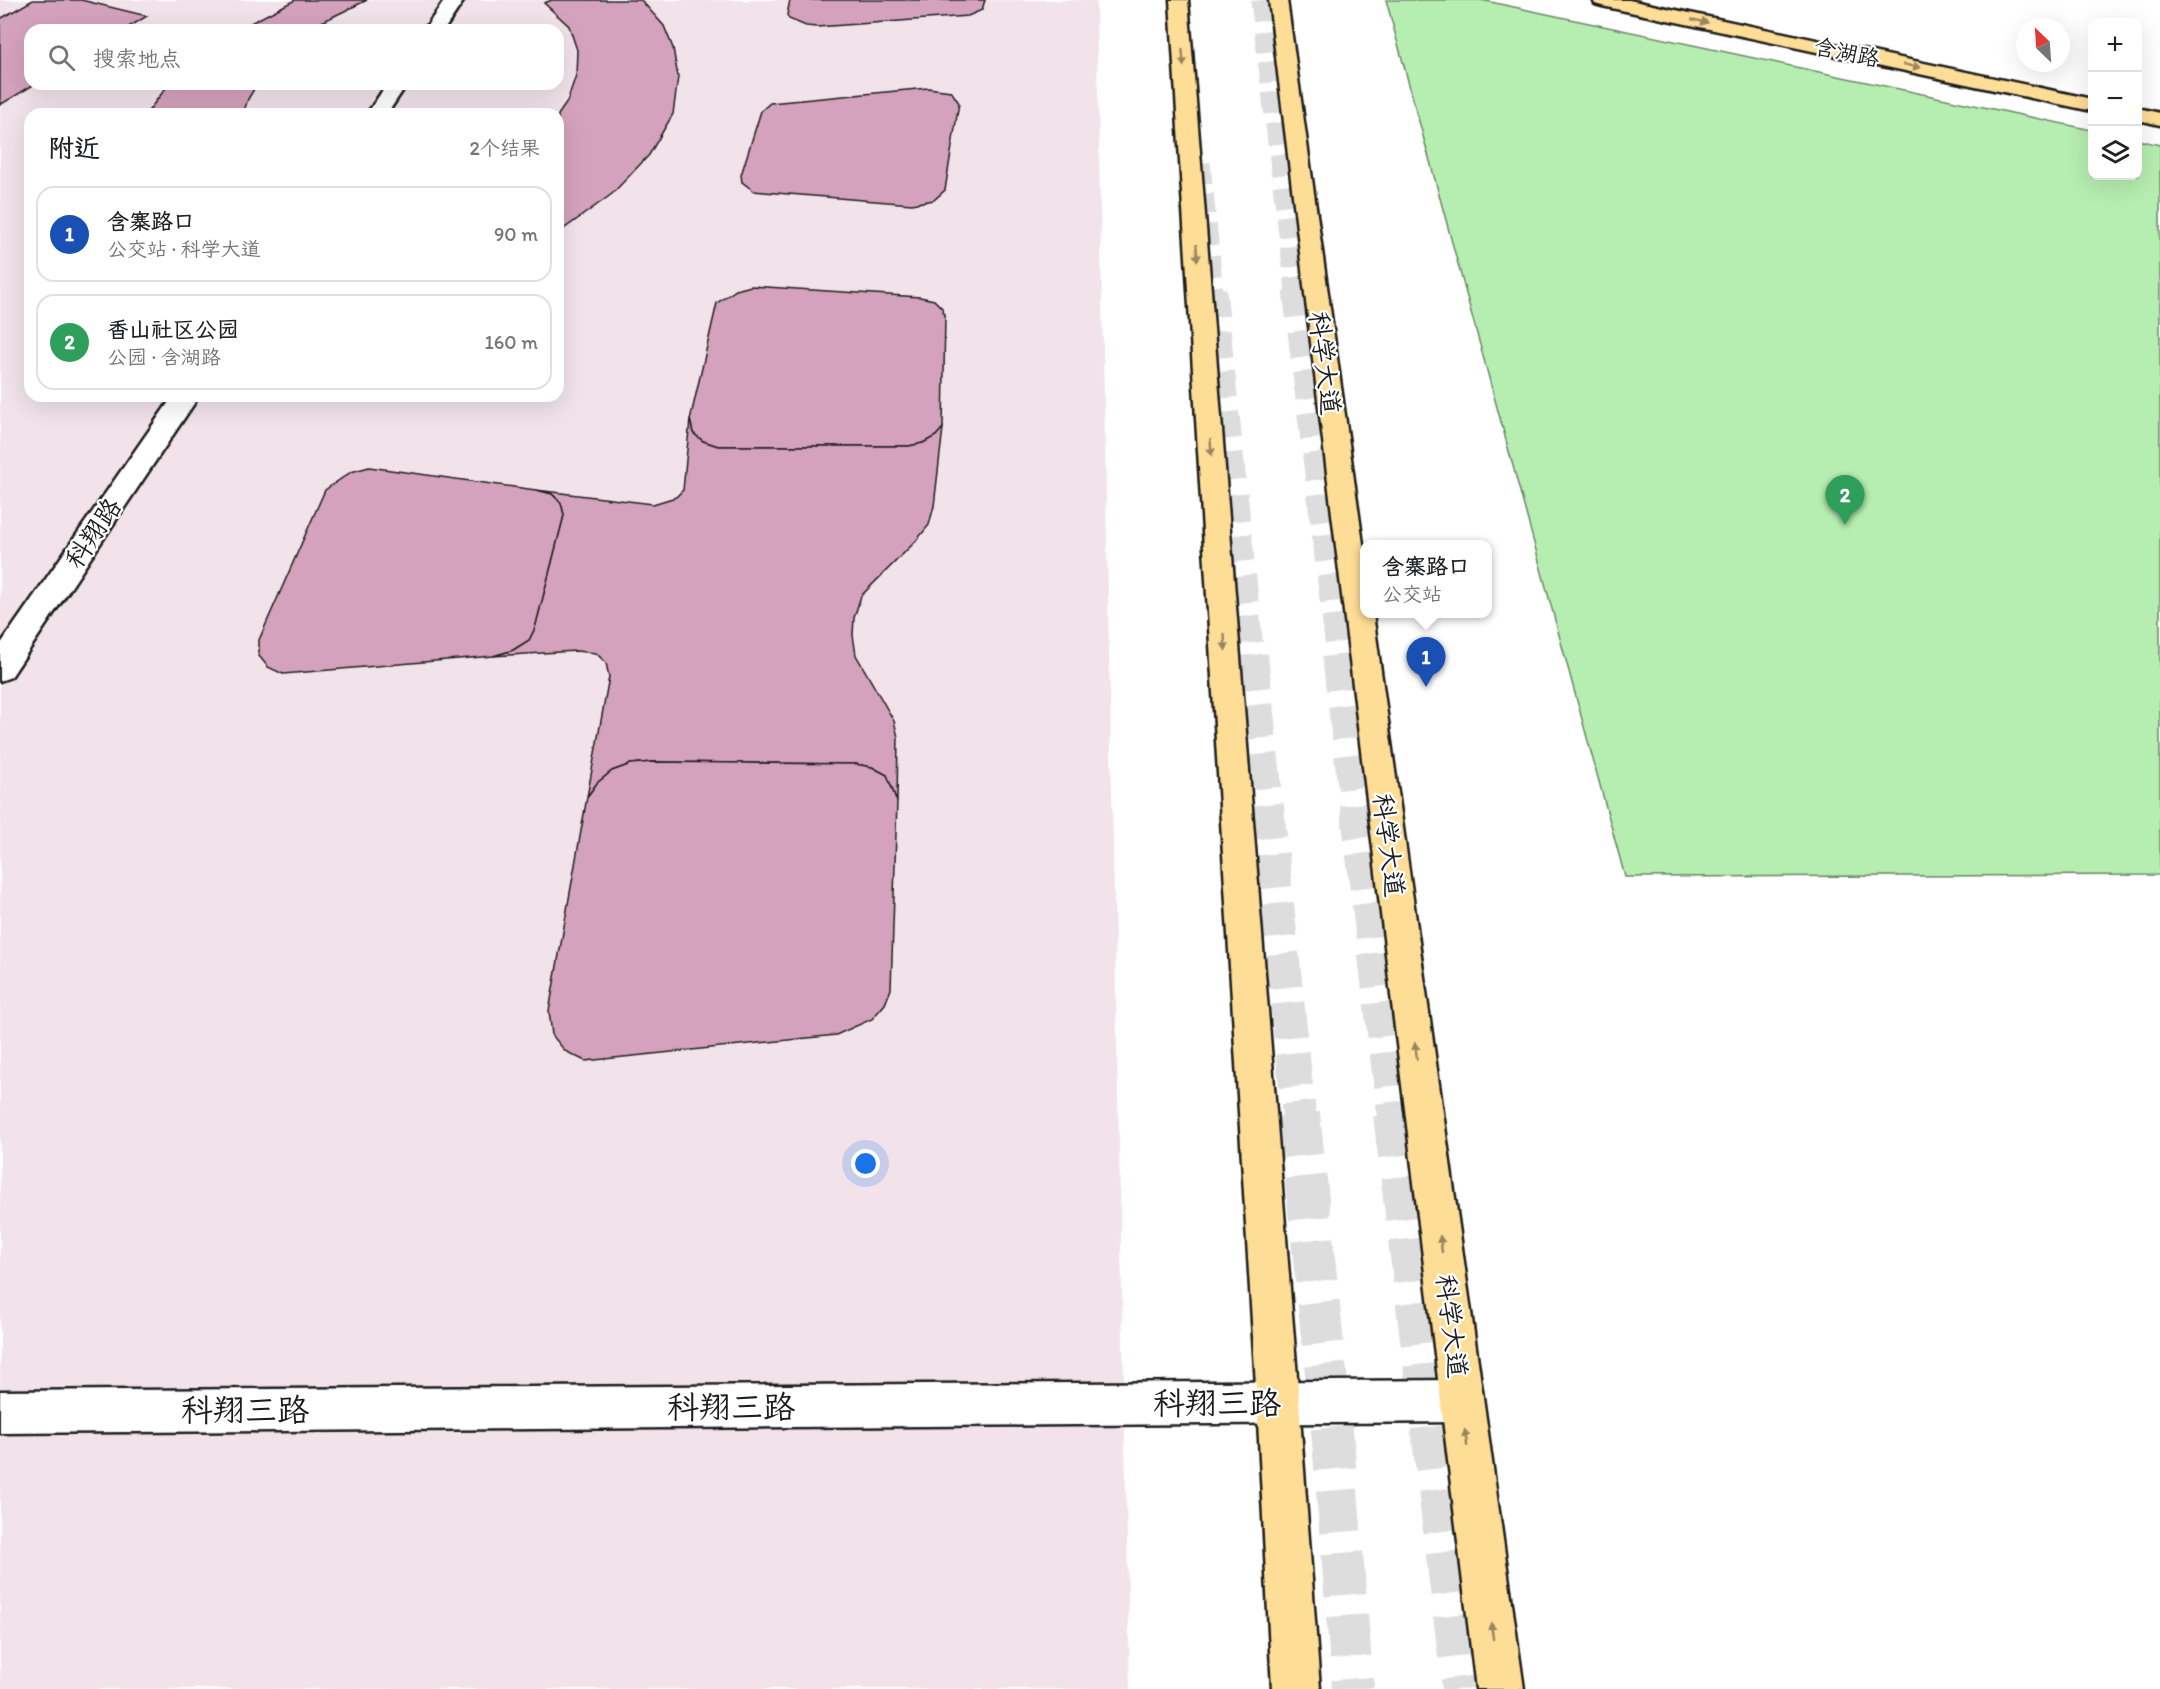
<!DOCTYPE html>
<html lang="zh">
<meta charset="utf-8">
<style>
:root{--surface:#fff;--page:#f2f2f2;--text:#202124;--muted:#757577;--line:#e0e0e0;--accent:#d93025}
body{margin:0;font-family:Itim,"LXGW WenKai TC",sans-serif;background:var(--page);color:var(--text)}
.controls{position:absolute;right:18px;top:18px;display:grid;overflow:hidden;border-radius:12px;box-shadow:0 6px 24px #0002}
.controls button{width:54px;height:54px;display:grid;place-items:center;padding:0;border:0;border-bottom:2px solid var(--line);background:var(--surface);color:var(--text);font:30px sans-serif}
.compass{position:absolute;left:2016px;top:18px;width:54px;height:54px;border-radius:50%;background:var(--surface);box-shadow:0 6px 24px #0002;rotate:335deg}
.you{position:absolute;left:866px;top:1164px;width:21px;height:21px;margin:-15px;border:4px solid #fff;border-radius:50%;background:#1a73e8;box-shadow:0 0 0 9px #1a73e833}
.badge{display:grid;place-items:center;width:39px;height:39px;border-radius:50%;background:var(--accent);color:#fff;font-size:20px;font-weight:700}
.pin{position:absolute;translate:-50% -50px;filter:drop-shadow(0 2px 3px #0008)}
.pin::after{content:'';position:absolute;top:32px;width:21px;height:18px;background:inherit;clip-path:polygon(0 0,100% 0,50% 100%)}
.popup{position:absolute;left:1360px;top:540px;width:132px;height:78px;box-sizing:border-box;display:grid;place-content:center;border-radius:12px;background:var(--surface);filter:drop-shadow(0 2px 4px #0005);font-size:20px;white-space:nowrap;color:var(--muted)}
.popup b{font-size:22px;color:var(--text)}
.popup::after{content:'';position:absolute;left:50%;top:100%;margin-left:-12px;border:12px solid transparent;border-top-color:var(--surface)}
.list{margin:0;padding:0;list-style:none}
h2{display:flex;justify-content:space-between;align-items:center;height:78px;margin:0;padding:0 24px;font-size:26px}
h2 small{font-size:20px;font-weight:400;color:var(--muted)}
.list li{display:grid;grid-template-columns:39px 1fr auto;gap:18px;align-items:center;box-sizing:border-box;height:96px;margin:0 12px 12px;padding:0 12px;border:2px solid var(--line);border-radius:18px}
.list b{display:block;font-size:22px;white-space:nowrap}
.list p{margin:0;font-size:20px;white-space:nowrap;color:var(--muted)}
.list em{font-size:20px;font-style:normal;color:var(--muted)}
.icon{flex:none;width:33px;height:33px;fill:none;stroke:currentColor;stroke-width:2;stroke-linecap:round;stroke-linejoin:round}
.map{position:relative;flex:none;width:2160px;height:1689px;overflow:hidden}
.search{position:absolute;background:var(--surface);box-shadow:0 6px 24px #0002;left:24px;top:24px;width:540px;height:66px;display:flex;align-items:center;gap:15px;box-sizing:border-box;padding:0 21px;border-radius:18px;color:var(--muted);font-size:22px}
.panel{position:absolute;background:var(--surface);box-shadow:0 6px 24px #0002;left:24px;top:108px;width:540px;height:294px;border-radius:18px}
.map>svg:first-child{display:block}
.built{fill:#f2e3eb;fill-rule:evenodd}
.green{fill:#b6edb0;stroke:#698466;stroke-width:1.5}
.building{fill:#d5a2bd;stroke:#1c1c1c;stroke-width:1.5}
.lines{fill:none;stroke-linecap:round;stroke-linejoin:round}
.highway-tunnel-far3{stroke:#ddd;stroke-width:21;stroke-dasharray:21 10;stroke-linecap:butt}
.highway-tunnel-far2{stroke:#ddd;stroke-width:27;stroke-dasharray:27 14;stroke-linecap:butt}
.highway-tunnel-far1{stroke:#ddd;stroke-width:34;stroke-dasharray:34 16;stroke-linecap:butt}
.highway-tunnel{stroke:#ddd;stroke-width:42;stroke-dasharray:42 21;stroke-linecap:butt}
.minor-casing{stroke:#1c1c1c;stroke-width:5}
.major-casing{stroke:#1c1c1c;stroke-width:5}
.minor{fill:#fff;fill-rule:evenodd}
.major{fill:#fedd96;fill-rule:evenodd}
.oneway{fill:#98865f}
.labels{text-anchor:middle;stroke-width:4.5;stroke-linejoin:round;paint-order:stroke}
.far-street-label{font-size:22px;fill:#1c1c1c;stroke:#fff}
.street-label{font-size:26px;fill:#1c1c1c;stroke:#fff}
.near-street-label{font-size:32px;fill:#1c1c1c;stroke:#fff}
</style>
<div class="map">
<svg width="2160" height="1689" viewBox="0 0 2160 1689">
<rect width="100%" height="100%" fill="#fff"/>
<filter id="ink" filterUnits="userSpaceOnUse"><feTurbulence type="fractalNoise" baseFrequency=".0167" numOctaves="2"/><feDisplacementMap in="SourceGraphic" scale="12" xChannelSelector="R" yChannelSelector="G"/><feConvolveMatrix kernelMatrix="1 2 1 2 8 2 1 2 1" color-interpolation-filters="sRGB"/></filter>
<g filter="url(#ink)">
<path class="built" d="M0,0h1096l34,1689h-1130zM30,30h528v54h-528zM30,114h528v282h-528z"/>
<polygon class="green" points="1386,0 1481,0 2092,130 2092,176 2138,176 2138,140 2160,145 2160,875 1625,877"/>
<g class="building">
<polygon points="33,0 81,0 147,16 124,30 30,30 30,84 35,84 0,105 0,19"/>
<polygon points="295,0 367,0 322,22 312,30 237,30"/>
<polygon points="552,0 641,0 664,26 673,48 678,77 673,114 649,155 612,194 558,233 558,115 567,102 576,75 577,50 569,26 544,3"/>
<polygon points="790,0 985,0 982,10 968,16 817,27 806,26 789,19 787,15"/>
<polygon points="169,84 257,84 248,99 243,114 146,114"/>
<polygon points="928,88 951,91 959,103 945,190 934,200 912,204 764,192 754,191 742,182 741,175 761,111 770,103"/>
<polygon points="751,286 920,297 934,300 942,308 945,316 943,428 936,436 923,443 909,446 718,446 703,441 693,433 690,420 717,303 736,290"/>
<polygon points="690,420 693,433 703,441 718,446 909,446 923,443 936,436 943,428 934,506 929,525 916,541 861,596 854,618 853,635 856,655 894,721 898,737 897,802 887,775 872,767 855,764 652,762 631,764 612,771 597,783 587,797 609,677 606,663 596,653 576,651 493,656 513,650 529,640 535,628 564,515 561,503 552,494 536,490 653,504 676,497 683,490"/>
<polygon points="369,467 536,490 552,494 561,503 564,515 535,628 529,640 513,650 493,656 283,674 268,667 259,656 259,640 325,490 351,472"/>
<polygon points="652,762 855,764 872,767 887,775 897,802 891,989 885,1004 872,1019 836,1035 585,1061 565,1051 552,1035 549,1011 587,797 597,783 612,771 631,764"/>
</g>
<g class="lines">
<g class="highway-tunnel-far3">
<polyline points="1261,0 1296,292"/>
<polyline points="1200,163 1213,292"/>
</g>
<g class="highway-tunnel-far2">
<polyline points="1213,290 1251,657"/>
<polyline points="1296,290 1340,657"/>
</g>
<g class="highway-tunnel-far1">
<polyline points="1251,655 1299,1115"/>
<polyline points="1339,655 1394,1115"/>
</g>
<g class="highway-tunnel">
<polyline points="1299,1114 1333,1441 1353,1689"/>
<polyline points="1394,1114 1463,1689"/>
</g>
<defs>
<g id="minor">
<polygon points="445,0 464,0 444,30 424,30"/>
<polygon points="387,84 407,84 387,114 367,114"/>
<polygon points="173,396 199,396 11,677 0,681 0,645"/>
<polygon points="1462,1380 1477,1386 1483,1401 1477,1416 1462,1422 0,1433 0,1391"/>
</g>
<g id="major">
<polygon points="1170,0 1188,0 1299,1402 1320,1689 1272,1689 1257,1402"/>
<polygon points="1269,0 1287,0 1364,551 1364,614 1373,614 1524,1689 1476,1689"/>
<polygon points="1593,0 1629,0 2092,99 2092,111 1602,6 1595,4"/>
<polygon points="2138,108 2160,113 2160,125 2138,120"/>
</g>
</defs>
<use href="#minor" class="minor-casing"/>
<use href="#major" class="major-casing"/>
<use href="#minor" class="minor"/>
<use href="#major" class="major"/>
</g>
<defs><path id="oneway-solid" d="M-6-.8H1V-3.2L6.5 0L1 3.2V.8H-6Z" transform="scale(1.5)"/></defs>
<g class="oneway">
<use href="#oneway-solid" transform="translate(1700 21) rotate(12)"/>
<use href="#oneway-solid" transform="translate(1183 58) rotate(86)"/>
<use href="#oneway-solid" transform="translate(1912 66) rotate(12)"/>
<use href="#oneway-solid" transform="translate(1197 253) rotate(86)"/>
<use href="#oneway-solid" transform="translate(1211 447) rotate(86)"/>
<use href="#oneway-solid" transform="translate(1225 642) rotate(86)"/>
<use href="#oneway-solid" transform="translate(1416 1051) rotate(-97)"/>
<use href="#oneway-solid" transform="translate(1441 1244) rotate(-97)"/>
<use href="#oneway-solid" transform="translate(1466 1438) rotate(-98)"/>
<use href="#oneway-solid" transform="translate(1492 1631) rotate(-98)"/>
</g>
</g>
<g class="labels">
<g class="far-street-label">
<text transform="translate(1847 52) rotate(12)" y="8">含湖路</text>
</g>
<g class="street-label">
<text transform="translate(1325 363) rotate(83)" y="9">科学大道</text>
<text transform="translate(93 533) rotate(-56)" y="9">科翔路</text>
<text transform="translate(1389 845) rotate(83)" y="9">科学大道</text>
<text transform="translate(1452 1326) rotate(83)" y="9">科学大道</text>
</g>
<g class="near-street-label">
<text x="1217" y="1414">科翔三路</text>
<text x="731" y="1418">科翔三路</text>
<text x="245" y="1421">科翔三路</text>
</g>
</g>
</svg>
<div class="controls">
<button>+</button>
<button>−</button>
<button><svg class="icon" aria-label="layers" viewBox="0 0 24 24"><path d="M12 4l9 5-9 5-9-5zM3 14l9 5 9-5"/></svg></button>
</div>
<svg class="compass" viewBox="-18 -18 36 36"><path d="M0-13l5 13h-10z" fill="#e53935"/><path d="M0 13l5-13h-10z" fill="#757577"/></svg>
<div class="you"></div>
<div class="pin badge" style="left:1426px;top:687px;background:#1a4fb4">1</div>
<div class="popup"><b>含寨路口</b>公交站</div>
<div class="pin badge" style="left:1845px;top:525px;background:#2e9e5b">2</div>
<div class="search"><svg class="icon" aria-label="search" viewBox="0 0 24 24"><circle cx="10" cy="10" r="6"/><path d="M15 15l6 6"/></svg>搜索地点</div>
<section class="panel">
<h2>附近<small>2个结果</small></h2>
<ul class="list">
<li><span class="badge" style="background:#1a4fb4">1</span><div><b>含寨路口</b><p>公交站 · 科学大道</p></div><em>90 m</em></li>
<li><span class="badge" style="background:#2e9e5b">2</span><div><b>香山社区公园</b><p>公园 · 含湖路</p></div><em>160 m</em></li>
</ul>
</section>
</div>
